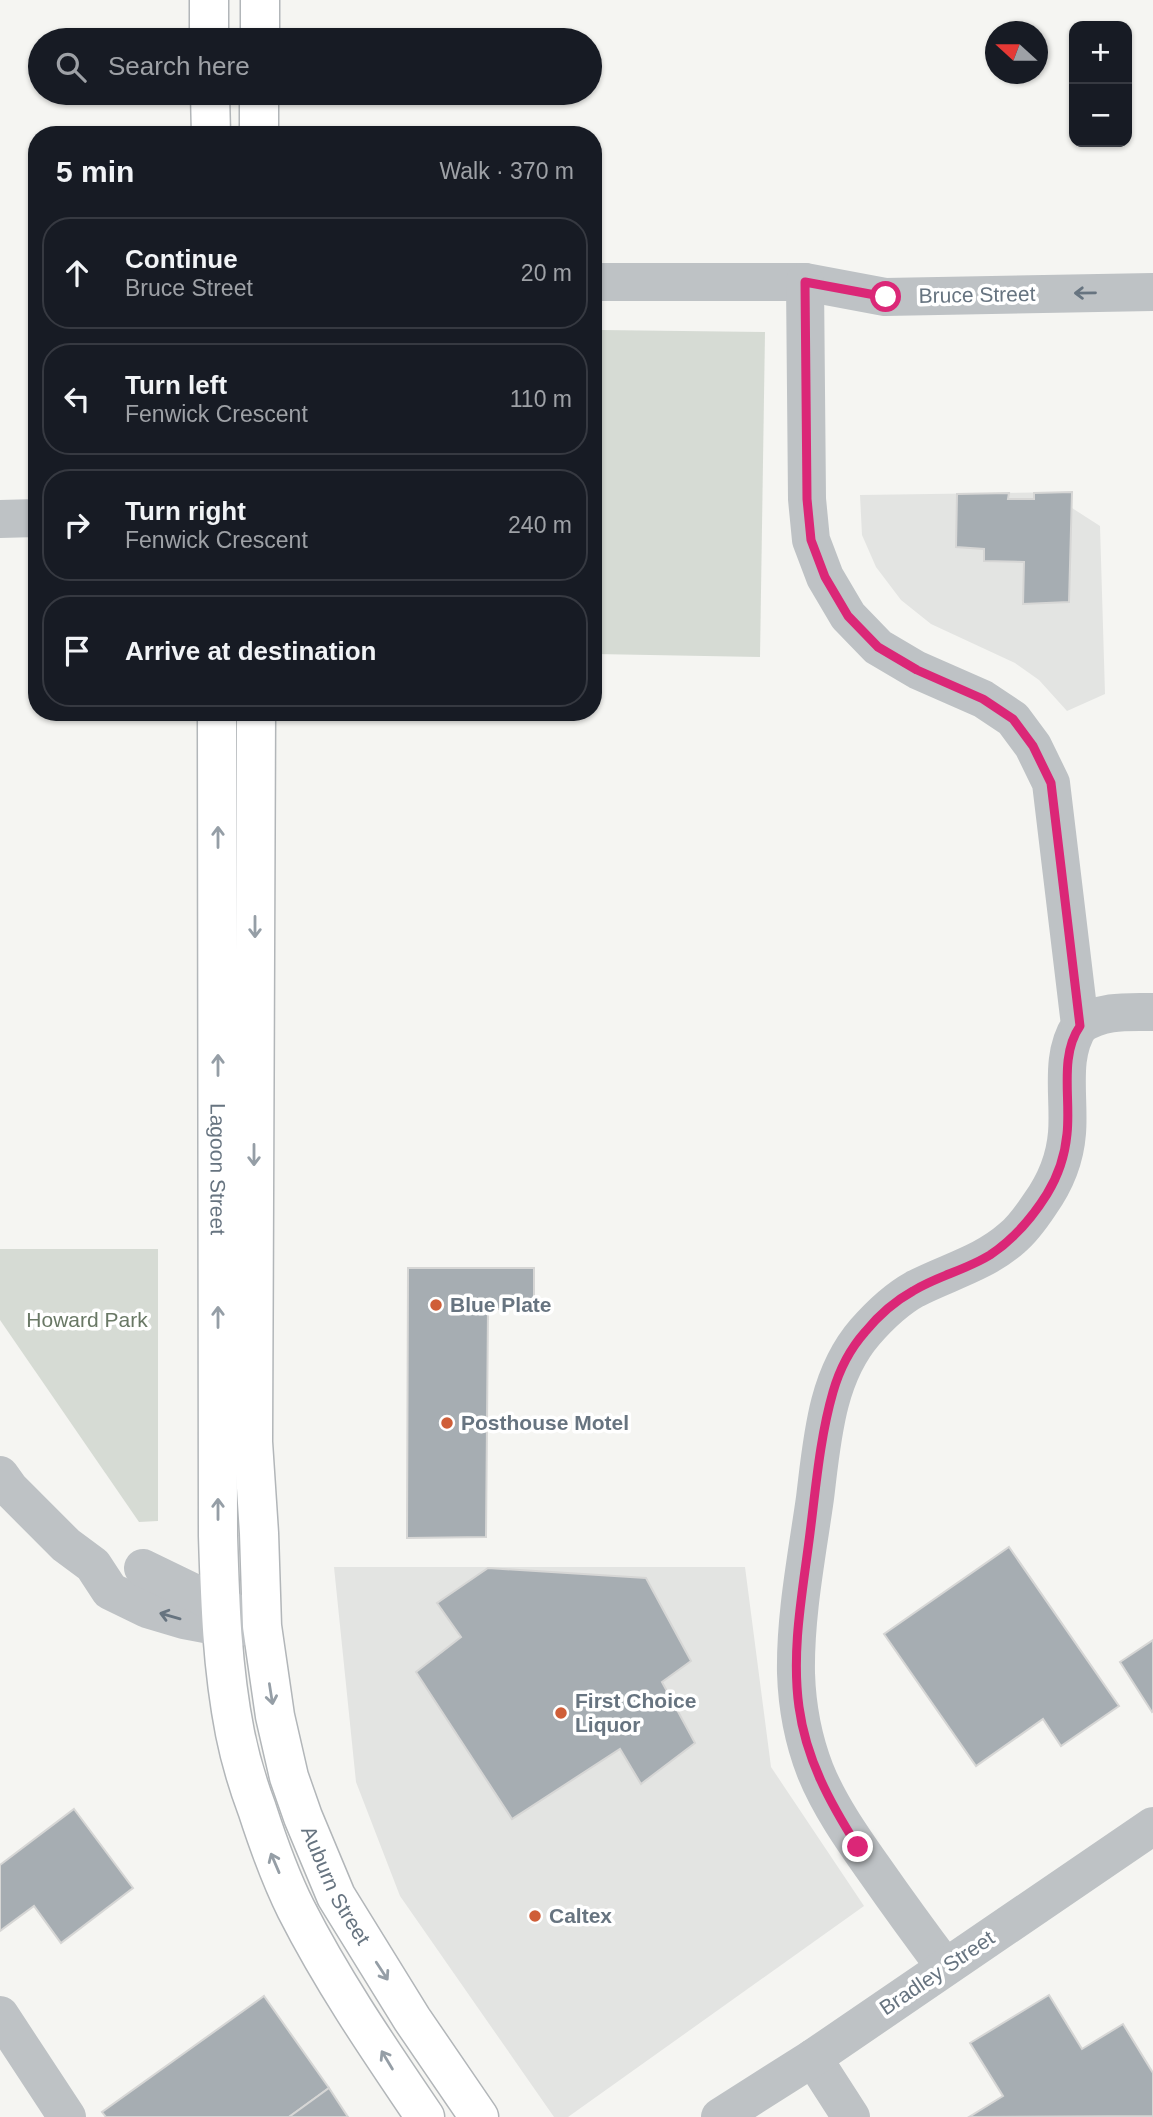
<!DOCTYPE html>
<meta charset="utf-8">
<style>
:root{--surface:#171b24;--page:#242831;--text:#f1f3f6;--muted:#9ea1a6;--line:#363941}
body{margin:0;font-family:Arial,sans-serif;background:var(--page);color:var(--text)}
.controls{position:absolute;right:21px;top:21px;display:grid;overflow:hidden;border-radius:14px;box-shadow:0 2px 5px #0004}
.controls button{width:63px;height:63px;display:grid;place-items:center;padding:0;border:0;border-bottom:2px solid var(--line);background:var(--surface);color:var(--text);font:35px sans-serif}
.compass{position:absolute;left:985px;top:21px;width:63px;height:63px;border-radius:50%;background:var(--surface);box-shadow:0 2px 5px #0004;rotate:291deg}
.stop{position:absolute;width:21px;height:21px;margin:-16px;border:5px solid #db2777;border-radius:50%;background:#fff}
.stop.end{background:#db2777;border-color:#fff;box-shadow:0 2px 7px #0008}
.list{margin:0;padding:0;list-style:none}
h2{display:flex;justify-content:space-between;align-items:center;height:91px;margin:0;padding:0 28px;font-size:30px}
h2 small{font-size:23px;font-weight:400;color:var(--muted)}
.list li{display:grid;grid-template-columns:46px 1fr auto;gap:21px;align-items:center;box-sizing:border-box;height:112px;margin:0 14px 14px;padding:0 14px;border:2px solid var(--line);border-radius:28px}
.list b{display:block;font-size:26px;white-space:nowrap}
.list p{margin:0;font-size:23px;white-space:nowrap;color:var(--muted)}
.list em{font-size:23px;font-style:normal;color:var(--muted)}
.icon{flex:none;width:38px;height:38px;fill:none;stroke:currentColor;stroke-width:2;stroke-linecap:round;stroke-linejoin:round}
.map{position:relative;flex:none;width:1153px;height:2117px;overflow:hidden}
.search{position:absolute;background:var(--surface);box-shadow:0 2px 5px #0004;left:28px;top:28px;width:574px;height:77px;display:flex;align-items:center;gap:18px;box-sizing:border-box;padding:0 24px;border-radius:38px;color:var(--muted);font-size:26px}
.panel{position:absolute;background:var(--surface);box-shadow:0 2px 5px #0004;left:28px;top:126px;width:574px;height:595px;border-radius:28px}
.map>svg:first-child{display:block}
.built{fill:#e3e4e2}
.green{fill:#d6dbd4}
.building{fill:#a6adb2;stroke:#d6d6d5;stroke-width:2}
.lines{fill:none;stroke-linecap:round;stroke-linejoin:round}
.major-casing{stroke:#b2b6b9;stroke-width:41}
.minor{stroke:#bec2c5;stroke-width:38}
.major{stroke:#fff;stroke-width:38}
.oneway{stroke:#677480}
.oneway2{stroke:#959ea6}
.route{stroke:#db2777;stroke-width:9}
.poi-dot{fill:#cf5e38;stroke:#fff;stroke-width:2.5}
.labels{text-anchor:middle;stroke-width:7;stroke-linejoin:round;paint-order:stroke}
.street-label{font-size:21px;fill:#677480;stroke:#fff}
.poi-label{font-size:21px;font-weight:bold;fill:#677480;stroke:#fff;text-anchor:start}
.park-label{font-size:21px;fill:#697865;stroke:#fff}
</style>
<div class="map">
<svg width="1153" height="2117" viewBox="0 0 1153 2117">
<rect width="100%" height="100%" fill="#f5f5f2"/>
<g class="built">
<polygon points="1072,492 1072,508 1100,526 1105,694 1067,711 1039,680 1015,663 931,624 901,600 876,567 862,535 860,495"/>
<polygon points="334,1567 745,1567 771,1767 864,1906 568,2117 554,2117 400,1896 356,1782"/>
</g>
<g class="green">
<polygon points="601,330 765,332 760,657 595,654"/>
<polygon points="0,1249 158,1249 158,1521 139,1522 0,1320"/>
</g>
<g class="building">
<polygon points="1072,492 1069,602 1023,604 1024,562 984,561 984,549 956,547 957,494 1009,493 1008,499 1034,499 1034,493"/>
<polygon points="408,1268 534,1268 534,1309 488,1309 486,1537 407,1538"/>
<polygon points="1009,1547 1119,1706 1061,1746 1043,1719 976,1766 884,1634"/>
<polygon points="488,1568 646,1578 691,1661 662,1682 695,1743 641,1784 620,1749 512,1819 416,1672 461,1637 437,1603"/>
<polygon points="1153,1640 1153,1711 1152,1712 1120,1662"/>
<polygon points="74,1809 133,1888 61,1943 34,1906 0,1931 0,1865"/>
<polygon points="1049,1995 1082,2049 1123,2024 1153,2073 1153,2116 969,2117 1003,2096 970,2043"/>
<polygon points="264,1996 329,2088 289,2117 106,2117 102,2112"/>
<polygon points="329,2088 348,2117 289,2117"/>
</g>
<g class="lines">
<defs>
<g id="major">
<polyline points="209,0 209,40"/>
<polyline points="260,40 260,0"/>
<polyline points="210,93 211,135"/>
<polyline points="259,135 259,93"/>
<path id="s1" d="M217,712l1,824c2,66 4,131 17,197 5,25 13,52 22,76 11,34 23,68 39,100 37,73 83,140 129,208"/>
<path id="s2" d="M256,712l-3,730 6,91 3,93 13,90 14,61 14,40 33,79 76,123 67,98"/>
</g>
</defs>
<use href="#major" class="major-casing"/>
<g class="minor">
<polyline points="593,282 805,282 885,297 1153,292"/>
<path d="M805,282l2,217 4,41 14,37 23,39 30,31 39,23 66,29 30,20 20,27 18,37 29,242c-21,31 -10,73 -13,108 -2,26 -12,50 -27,71 -8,12 -17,25 -28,34 -28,25 -64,34 -97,51 -18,10 -36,27 -50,43 -39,45 -43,109 -50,166 -8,57 -20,117 -19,175 1,32 7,66 19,97 14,35 37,68 59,99 23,33 47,66 71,98"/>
<polyline points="0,519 37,518"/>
<path d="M1080,1025c24,-15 45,-13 73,-13"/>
<polyline points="0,1475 10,1489 66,1545 93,1565 110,1591 147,1609 184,1620 221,1627 255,1626"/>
<polyline points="143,1568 248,1619"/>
<polyline points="0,2015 67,2117"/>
<polyline points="813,2058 851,2117"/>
<polyline points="720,2117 813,2058 1153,1826"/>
</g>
<use href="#major" class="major"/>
</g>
<defs><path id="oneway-shaft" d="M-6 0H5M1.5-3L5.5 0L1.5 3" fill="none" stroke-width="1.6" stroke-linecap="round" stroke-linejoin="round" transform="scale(1.75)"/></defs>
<g class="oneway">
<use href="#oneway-shaft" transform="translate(1085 293) rotate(179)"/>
<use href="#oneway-shaft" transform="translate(170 1616) rotate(-164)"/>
</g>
<g class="oneway2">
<use href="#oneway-shaft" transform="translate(218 837) rotate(-90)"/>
<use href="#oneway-shaft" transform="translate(255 927) rotate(90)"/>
<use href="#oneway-shaft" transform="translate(218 1065) rotate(-90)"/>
<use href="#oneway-shaft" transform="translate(254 1155) rotate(90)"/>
<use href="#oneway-shaft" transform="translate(218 1317) rotate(-90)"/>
<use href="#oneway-shaft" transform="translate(218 1509) rotate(-90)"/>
<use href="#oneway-shaft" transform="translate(271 1694) rotate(81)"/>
<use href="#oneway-shaft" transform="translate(275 1863) rotate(-113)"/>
<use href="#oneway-shaft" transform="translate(382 1971) rotate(57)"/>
<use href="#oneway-shaft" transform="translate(387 2060) rotate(-121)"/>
</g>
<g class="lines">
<path class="route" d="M858,1847c-28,-44 -52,-88 -59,-140 -8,-58 4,-117 11,-174 6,-47 10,-96 23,-141 6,-21 17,-43 32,-60 13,-16 30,-31 48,-41 24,-15 53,-21 77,-36 24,-16 42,-37 57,-61 11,-18 18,-39 20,-60 4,-35 -8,-78 13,-108l-29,-243 -18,-37 -20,-27 -30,-20 -66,-29 -39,-23 -30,-31 -23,-39 -14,-37 -4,-41 -2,-217 81,15"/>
</g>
<g class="poi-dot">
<circle cx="436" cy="1305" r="7"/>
<circle cx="447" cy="1423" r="7"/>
<circle cx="561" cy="1713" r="7"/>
<circle cx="535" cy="1916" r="7"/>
</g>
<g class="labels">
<g class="street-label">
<text transform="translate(977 295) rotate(-1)" y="7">Bruce Street</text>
<text dy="7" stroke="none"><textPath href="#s1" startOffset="457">Lagoon Street</textPath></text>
<text dy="7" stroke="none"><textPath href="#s2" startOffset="1186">Auburn Street</textPath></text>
<text transform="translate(937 1973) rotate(-34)" y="7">Bradley Street</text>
</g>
<g class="poi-label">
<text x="450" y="1312">Blue Plate</text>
<text x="461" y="1430">Posthouse Motel</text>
<text x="575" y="1708">First Choice<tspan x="575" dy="24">Liquor</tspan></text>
<text x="549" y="1923">Caltex</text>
</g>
<g class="park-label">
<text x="87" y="1327">Howard Park</text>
</g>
</g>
</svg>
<div class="controls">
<button>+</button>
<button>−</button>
</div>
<svg class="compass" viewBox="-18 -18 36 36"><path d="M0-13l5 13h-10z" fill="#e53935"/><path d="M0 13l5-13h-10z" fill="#9ea1a6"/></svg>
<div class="stop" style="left:886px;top:297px"></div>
<div class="stop end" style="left:858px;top:1847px"></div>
<div class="search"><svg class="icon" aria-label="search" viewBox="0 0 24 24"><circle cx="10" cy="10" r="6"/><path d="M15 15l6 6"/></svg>Search here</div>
<section class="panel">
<h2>5 min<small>Walk · 370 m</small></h2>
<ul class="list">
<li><svg class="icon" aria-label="ahead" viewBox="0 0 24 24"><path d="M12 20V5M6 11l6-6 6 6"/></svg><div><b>Continue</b><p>Bruce Street</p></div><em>20 m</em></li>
<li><svg class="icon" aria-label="left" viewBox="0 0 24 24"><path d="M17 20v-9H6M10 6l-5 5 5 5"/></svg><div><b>Turn left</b><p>Fenwick Crescent</p></div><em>110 m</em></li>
<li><svg class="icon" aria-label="right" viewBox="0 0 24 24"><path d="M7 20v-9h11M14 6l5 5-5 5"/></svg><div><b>Turn right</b><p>Fenwick Crescent</p></div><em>240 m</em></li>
<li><svg class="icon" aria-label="arrive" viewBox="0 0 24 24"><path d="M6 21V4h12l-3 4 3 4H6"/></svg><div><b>Arrive at destination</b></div></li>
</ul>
</section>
</div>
